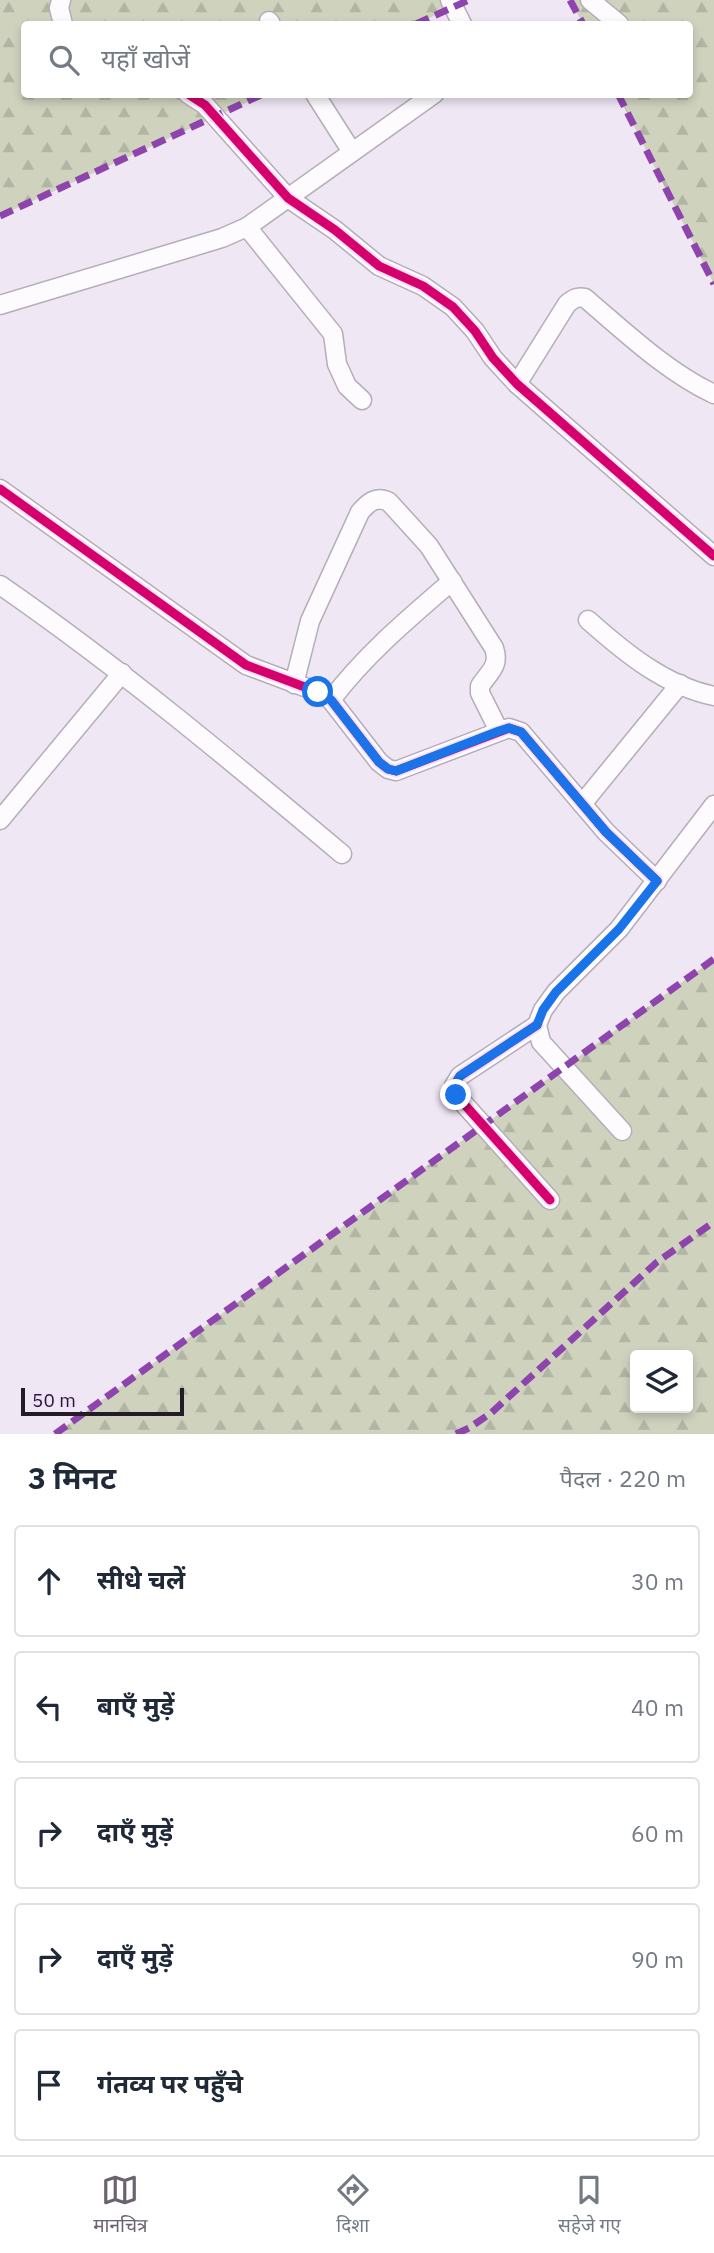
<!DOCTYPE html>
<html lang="hi">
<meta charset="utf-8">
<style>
:root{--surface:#fff;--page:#f6f6f7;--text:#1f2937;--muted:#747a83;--line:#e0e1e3;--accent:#6b626f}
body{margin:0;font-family:"IBM Plex Sans","Noto Sans Devanagari",sans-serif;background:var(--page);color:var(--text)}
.controls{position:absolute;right:21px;bottom:21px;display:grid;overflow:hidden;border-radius:7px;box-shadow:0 4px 10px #0003}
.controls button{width:63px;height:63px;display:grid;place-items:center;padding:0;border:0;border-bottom:2px solid var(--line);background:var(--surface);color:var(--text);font:35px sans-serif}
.scale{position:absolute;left:21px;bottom:18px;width:163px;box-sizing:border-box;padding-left:7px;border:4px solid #231b27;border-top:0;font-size:19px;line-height:24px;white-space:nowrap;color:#231b27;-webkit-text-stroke:5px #f1e1fb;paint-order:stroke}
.stop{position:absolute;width:21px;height:21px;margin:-16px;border:5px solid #1a73e8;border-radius:50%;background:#fff}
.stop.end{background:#1a73e8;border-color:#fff;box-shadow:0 2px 7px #0008}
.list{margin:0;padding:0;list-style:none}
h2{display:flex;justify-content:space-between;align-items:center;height:91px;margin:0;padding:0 28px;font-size:30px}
h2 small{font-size:23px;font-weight:400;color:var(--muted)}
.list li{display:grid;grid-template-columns:46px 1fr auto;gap:21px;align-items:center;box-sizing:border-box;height:112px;margin:0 14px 14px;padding:0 14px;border:2px solid var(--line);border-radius:7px}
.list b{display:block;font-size:26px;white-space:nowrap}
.list em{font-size:23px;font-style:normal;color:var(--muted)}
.icon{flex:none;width:38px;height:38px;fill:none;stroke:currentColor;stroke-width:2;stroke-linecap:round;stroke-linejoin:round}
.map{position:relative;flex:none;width:714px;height:1434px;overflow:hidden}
.search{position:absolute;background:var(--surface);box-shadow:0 4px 10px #0003;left:21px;right:21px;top:21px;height:77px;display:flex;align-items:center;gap:18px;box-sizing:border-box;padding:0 24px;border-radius:7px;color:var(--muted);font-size:26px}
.sheet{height:721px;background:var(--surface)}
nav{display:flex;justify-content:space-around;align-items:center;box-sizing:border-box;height:98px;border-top:2px solid var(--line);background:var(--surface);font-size:19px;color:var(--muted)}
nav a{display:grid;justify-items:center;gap:4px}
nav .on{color:var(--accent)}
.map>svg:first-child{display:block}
.forest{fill:url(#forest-firs);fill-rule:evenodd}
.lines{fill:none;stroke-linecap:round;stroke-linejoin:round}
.minor-casing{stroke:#b5adb9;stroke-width:21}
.minor{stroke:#fdfbfe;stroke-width:18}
.quiet{stroke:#8e44ad;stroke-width:7;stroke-dasharray:14 7;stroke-linecap:butt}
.cycleway-casing{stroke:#f1e1fb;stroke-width:13}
.cycleway{stroke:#d6006c;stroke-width:9}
.route{stroke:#1a73e8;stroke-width:9}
</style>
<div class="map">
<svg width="714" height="1434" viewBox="0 0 714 1434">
<defs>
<pattern id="forest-firs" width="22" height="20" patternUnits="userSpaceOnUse" patternTransform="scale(1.75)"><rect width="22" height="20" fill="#cfd3be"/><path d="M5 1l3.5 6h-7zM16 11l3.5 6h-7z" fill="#b1b5a3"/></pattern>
</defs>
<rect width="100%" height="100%" fill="#f0e7f5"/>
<g class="forest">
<polygon points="0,0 469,0 416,24 24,24 24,94 263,95 0,216"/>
<polygon points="570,0 714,0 714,284 618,95 690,94 690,24 583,24"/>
<path d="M714,959v475h-659zM635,1355h53v53h-53z"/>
</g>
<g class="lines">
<defs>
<g id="minor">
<polyline points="61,0 59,8 63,24"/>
<polyline points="450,0 462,24"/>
<polyline points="590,0 619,24"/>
<polyline points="269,21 271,24"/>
<polyline points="188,94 205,105 288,198 335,230 379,266 423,286 453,307 475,331 493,358 517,384 714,556"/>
<polyline points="315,94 352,152"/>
<polyline points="247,227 333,334 337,364 347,386 362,400"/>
<polyline points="0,305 222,238 247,227 434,94"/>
<path d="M517,384l50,-80c6,-5 10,-8 18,-6 39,33 83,75 129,96"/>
<polyline points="0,489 246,665 318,692 331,700 379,762 388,769 396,771 509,728 521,732 606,832 657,881"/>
<path d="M0,585c120,83 230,175 342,269"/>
<path d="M588,620c36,32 77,66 126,76"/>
<path d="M294,684l16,-63 50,-109c8,-9 16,-17 29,-10l40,44 65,102c6,18 -4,23 -14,38v7l19,38"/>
<path d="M331,700c35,-46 77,-81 121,-119"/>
<polyline points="582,804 680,684"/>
<polyline points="0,820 122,673"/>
<polyline points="537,1025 460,1076 454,1086 456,1095 550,1200"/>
<polyline points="622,1131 541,1042 537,1025 543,1010 556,992 619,929 714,805"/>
</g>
</defs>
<use href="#minor" class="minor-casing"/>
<use href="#minor" class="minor"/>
<g class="quiet">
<polyline points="570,0 583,24"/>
<polyline points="416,24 469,0"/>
<polyline points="618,94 714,284"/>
<polyline points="0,216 263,94"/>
<polyline points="55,1434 714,959"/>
<polyline points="456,1434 469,1428 491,1413 657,1262 714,1222"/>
</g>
<defs>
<g id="cycleway">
<polyline points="188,94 205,105 288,198 335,230 379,266 423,286 453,307 475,331 493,358 517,384 714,556"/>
<polyline points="0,489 246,665 318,692 331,700 379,762 388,769 396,771 509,728 521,732 606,832 657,881"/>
<polyline points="537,1025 460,1076 454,1086 456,1095 550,1200"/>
</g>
</defs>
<use href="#cycleway" class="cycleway-casing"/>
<use href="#cycleway" class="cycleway"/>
</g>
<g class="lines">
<polyline class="route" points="318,692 331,700 379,762 388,769 396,771 499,731 509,728 521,732 606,832 657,881 619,929 556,992 543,1010 537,1025 460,1076 454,1086 456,1095"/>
</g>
</svg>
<div class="controls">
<button><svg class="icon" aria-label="layers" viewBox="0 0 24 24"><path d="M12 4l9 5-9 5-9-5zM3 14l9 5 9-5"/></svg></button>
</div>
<div class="scale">50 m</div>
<div class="stop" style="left:318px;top:692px"></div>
<div class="stop end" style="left:456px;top:1095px"></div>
<div class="search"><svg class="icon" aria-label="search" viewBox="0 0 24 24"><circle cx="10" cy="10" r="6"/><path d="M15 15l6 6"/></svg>यहाँ खोजें</div>
</div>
<section class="sheet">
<h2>3 मिनट<small>पैदल · 220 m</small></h2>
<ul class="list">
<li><svg class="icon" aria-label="ahead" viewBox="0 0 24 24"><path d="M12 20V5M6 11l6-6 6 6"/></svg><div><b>सीधे चलें</b></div><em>30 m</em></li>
<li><svg class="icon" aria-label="left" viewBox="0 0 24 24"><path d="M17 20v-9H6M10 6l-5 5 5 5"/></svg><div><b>बाएँ मुड़ें</b></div><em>40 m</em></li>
<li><svg class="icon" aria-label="right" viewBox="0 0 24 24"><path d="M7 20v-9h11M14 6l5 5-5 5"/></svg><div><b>दाएँ मुड़ें</b></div><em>60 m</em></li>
<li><svg class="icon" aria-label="right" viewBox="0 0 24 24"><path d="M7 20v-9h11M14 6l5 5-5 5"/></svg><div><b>दाएँ मुड़ें</b></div><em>90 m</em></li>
<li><svg class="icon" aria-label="arrive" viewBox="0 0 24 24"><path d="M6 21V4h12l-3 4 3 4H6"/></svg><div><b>गंतव्य पर पहुँचे</b></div></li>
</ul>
</section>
<nav>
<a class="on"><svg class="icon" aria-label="map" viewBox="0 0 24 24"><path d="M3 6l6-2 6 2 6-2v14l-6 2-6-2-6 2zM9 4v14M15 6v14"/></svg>मानचित्र</a>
<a><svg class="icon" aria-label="directions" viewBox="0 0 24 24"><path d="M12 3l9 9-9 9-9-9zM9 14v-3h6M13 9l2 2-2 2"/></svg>दिशा</a>
<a><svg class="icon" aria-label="saved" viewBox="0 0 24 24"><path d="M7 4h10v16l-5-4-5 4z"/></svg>सहेजे गए</a>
</nav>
